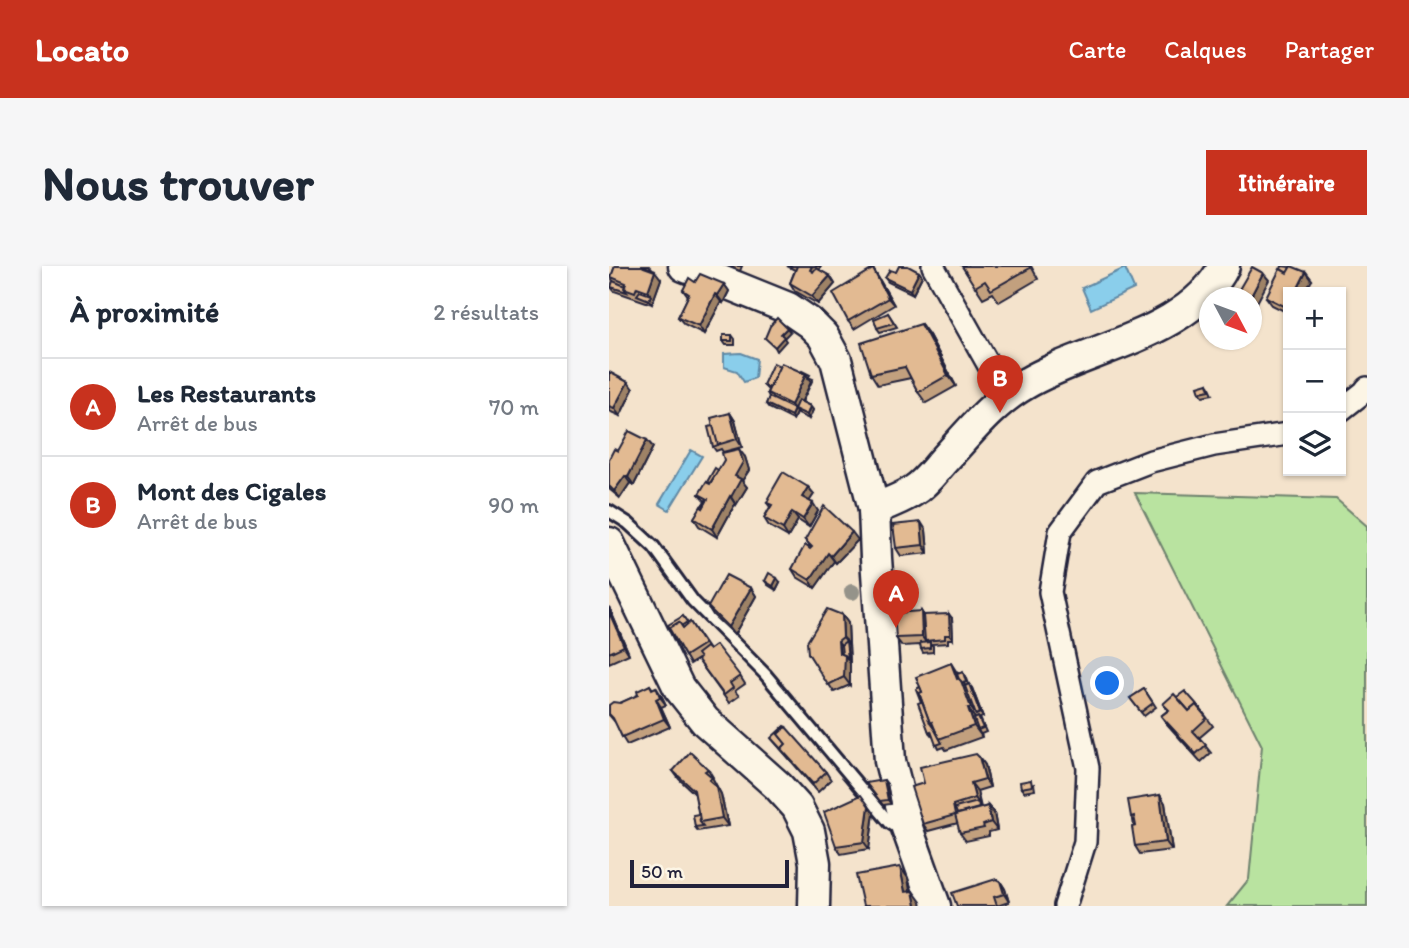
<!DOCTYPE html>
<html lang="fr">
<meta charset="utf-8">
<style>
:root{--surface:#fff;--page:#f6f6f7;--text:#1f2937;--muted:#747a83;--line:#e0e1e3;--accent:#c8321e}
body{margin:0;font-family:Itim,sans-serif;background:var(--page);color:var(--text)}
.controls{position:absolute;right:21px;top:21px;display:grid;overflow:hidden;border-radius:0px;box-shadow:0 2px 5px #0004}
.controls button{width:63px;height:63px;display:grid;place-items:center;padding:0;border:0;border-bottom:2px solid var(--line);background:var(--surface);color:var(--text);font:35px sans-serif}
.compass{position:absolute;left:590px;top:21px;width:63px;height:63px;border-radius:50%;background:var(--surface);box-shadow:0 2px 5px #0004;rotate:131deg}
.scale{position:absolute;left:21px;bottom:18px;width:159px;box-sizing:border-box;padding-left:7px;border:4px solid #22223b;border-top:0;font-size:19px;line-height:24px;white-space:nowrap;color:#22223b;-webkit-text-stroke:5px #fcf5e5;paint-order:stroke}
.you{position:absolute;left:499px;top:418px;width:24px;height:24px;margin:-18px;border:5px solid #fff;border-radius:50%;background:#1a73e8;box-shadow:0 0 0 10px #1a73e833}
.badge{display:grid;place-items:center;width:46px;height:46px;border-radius:50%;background:var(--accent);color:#fff;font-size:23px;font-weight:700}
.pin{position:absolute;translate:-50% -58px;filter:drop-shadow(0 2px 4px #0008)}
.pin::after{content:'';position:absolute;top:37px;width:24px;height:21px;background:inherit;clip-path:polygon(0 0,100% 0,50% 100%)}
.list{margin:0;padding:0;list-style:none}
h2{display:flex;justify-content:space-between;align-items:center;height:91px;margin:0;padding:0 28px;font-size:30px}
h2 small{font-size:23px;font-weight:400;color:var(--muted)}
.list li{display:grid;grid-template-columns:46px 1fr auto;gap:21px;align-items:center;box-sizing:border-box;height:98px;padding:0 28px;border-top:2px solid var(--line)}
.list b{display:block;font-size:26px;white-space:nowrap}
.list p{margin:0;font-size:23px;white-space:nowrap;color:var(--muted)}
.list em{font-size:23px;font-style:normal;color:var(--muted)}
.icon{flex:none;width:38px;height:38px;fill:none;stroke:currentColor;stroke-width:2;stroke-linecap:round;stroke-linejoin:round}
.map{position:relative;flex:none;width:758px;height:640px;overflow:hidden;border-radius:0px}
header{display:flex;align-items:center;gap:42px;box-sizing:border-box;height:98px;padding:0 35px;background:var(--accent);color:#fff}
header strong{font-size:33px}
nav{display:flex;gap:38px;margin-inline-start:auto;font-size:24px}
.intro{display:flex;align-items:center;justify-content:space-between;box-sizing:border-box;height:168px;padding:0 42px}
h1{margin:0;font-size:49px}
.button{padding:18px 32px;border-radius:0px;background:var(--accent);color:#fff;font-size:24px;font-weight:700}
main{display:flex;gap:42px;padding:0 42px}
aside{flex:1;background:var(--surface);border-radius:0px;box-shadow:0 2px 5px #0004}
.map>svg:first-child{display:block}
.green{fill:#b9e3a0;stroke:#6e826e;stroke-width:2}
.water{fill:#8aceeb;stroke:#6089a5;stroke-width:2}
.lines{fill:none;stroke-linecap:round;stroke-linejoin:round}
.lane-casing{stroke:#22223b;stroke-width:16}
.street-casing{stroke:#22223b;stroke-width:26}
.secondary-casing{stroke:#22223b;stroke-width:35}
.lane{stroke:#fcf5e5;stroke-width:10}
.street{stroke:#fcf5e5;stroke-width:21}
.secondary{stroke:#fcf5e5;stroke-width:30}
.tree{fill:#95938a}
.wall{fill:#c2a07e;stroke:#22223b;stroke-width:2}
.shaded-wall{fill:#9e8266;stroke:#22223b;stroke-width:2}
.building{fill:#e2ba92;stroke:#22223b;stroke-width:2}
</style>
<header>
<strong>Locato</strong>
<nav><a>Carte</a><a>Calques</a><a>Partager</a></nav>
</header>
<div class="intro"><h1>Nous trouver</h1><a class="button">Itinéraire</a></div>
<main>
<aside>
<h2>À proximité<small>2 résultats</small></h2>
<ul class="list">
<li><span class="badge">A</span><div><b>Les Restaurants</b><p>Arrêt de bus</p></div><em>70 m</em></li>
<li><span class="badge">B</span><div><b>Mont des Cigales</b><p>Arrêt de bus</p></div><em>90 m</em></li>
</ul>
</aside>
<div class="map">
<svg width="758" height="640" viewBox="0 0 758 640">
<rect width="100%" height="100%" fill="#f4e3cc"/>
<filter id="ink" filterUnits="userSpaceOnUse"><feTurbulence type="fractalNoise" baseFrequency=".0143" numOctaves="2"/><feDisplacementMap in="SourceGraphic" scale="14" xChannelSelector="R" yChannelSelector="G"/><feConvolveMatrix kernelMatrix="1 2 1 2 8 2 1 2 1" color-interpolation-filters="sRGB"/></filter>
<g filter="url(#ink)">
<polygon class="green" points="526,227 727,233 758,260 758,640 618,640 640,613 653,480"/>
<g class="water">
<polygon points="516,2 525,23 482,43 473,22"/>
<polygon points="132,87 148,93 146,112 135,116 128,105 115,101 115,88"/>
<polygon points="82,184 93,190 60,244 50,238"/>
</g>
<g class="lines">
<defs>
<polyline id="lane" points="0,245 19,257 45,281 84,335 156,408 281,557 292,564"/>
<g id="street">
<polyline points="324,0 397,130"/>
<polyline points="732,144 755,126 758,122"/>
<polyline points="456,640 476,576 479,502 441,326 451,266 488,216 542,195 605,179 679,168"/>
</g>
<g id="secondary">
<polyline points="75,0 179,42 201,57 214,70 227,94 265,243 267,292 281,495 298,562 326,640"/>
<path d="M265,243c13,-5 27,-10 39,-18 12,-7 21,-20 30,-30 26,-28 49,-58 82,-77 62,-37 165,-49 199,-118"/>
<polyline points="0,277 70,422 96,455 169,520 188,541 200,565 206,597 205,640"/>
</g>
</defs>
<use href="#lane" class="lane-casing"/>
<use href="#street" class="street-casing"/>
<use href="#secondary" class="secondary-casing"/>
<use href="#lane" class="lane"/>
<use href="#street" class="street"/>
<use href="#secondary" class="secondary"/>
</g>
<circle class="tree" cx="243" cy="326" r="8"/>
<g class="wall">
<polygon points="6,0 40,0 52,13 43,38 5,25 2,21 4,15 2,11"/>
<polygon points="119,0 133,0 131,5"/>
<polygon points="178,0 212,0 210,4 221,10 226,18 209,38 186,25 181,17 186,4"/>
<polygon points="353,0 422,0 429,13 390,36 384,27 374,32"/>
<polygon points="264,3 285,39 245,63 239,55"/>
<polygon points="287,6 310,6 313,10 304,28 279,16 276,12"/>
<polygon points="697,6 703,14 679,26 679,47 663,39 657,31"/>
<polygon points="86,16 115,18 120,25 114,37 112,36 95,68 75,58 69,51 79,31 74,24"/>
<polygon points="279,47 288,61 271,66 268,62"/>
<polygon points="312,58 320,69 347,120 317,137 309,126 302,112 269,119 262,108"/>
<polygon points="123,69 126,73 126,79 117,79 114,75"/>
<polygon points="171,100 204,113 193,136 201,140 204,144 200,153 187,147 184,154 160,142 157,138 160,131 158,127 159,124 154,119"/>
<polygon points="0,106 24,123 11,150 0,145"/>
<polygon points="599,117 604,128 594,130 591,126"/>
<polygon points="121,147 126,155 133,181 114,186 112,183 107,185 104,181"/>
<polygon points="44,181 25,219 21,217 11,232 0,223 0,193 9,185"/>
<polygon points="136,191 140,204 133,215 138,221 127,239 126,238 108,271 90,260 85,252 96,235 90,228 109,204"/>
<polygon points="199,221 205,228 200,235 209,245 200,261 189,254 179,271 160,260 155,252 161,241 158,237"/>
<polygon points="317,264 319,287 292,290 287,282"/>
<polygon points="196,274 249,274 227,297 225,295 206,322 188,311 183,303 202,282"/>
<polygon points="156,315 171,316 167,324 159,319"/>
<polygon points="142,322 147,330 125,369 104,349 99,341"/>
<polygon points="0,341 20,388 0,397"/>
<polygon points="312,345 314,349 343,352 344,373 339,373 339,377 322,378 324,380 324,386 314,387 312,383 311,379 293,380 287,372"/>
<polygon points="233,349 239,357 241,397 241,419 225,426 199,387"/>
<polygon points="74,350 79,358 81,356 100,384 131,410 136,418 126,425 130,430 120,437 89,394 91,392 81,398 60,362"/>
<polygon points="349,407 356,410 359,418 363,422 374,451 371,452 377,466 372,468 373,471 337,484 335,481 330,483 324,470 323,470 320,466 312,436"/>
<polygon points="41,419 44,423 52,429 57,439 52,441 61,461 18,479 13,471 7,457 0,449 11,437 29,429"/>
<polygon points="535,423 547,441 535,450 521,432"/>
<polygon points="568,431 591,442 604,460 590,472 602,487 592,496 558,458 552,450 559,444 554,438"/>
<polygon points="162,472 217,506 222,514 209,526"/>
<polygon points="370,491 376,499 381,521 368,525 371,540 372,542 379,540 385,547 388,564 380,566 380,570 357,575 351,567 349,557 319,565 314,558 315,517"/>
<polygon points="99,503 104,511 103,512 112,528 119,560 89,565 86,561 90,548 86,528 70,513 64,505"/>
<polygon points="257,517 278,518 282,538 274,539"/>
<polygon points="425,518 426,524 415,526 412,522"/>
<polygon points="551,529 556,537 563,584 531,588 526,580 525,560 524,554 522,551"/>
<polygon points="265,547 260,583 232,588 227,580"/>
<polygon points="391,615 396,623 400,636 391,639 348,640"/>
</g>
<g class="shaded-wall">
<polygon points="203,0 212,0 207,12 201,4"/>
<polygon points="264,3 269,11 285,39 279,32"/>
<polygon points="46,5 52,13 43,38 40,34 42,29 39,25"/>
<polygon points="310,6 313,10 304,28 301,24"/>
<polygon points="697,6 703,14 696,26 687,26"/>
<polygon points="654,7 660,14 643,46 642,44 642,32 641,32"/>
<polygon points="221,10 226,18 209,38 203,30"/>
<polygon points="115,18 120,25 114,37 108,29"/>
<polygon points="106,28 112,36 95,68 90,60"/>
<polygon points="312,58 320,69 347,120 339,109"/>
<polygon points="178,62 181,66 175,72 177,75 168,85 166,81 172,68"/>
<polygon points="197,108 202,116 188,145 185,143 187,147 184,154 182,150 185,143 182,139"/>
<polygon points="19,116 24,123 11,150 5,142"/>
<polygon points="201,140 204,144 200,153 198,149"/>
<polygon points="121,147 126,155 133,181 128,173"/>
<polygon points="38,174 44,181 25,219 19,211"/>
<polygon points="130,183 136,191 140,204 133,215 138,221 127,239 122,231"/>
<polygon points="16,210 21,217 11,232 5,225"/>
<polygon points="199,221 205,228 198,239 193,231"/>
<polygon points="121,230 126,238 108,271 103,263"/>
<polygon points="204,237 209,245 200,261 194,253"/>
<polygon points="183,246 189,254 179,271 174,263"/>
<polygon points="312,256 317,264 319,287 314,279"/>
<polygon points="243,266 249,274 227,297 222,290"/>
<polygon points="219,287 225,295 206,322 201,314"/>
<polygon points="168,312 171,316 167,324 164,320"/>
<polygon points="142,322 147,330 125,369 119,361"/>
<polygon points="0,341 20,388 15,380 0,346"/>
<polygon points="312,345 317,353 316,375 319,379 313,371"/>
<polygon points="340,348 343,352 344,373 341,369"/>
<polygon points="233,349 239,357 240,379 234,371"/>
<polygon points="229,375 235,383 236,389 241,397 241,419 235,411"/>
<polygon points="237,375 240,379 241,397 239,393"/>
<polygon points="342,397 359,424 367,449 362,442 348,413"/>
<polygon points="360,418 363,422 374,451 371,447"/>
<polygon points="47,421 52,429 57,439 51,431"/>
<polygon points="47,433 52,441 61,461 55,453"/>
<polygon points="359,442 367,454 369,464 373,471 365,460"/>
<polygon points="370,491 376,499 381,521 376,513"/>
<polygon points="103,511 112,528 119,560 113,552 100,514"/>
<polygon points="275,514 278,518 282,538 279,534"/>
<polygon points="362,517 368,525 374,550 371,546 369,536 366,532"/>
<polygon points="551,529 556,537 563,584 557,576"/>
<polygon points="260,540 265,547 260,583 255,576"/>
<polygon points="379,540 385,547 388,564 382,556"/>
<polygon points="291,601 299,612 303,637 296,626"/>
<polygon points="391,615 396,623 400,636 395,628"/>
<polygon points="304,625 312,636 313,640 307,640"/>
</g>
<g class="building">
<polygon points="6,0 36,0 35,1 46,5 39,25 28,21 26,26 15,22 17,17 2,11"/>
<polygon points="188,0 203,0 201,4 204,6 207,2 221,10 203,30 181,17"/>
<polygon points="290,0 299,0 310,6 301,24 276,12 281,4 287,6"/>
<polygon points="353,0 420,0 421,2 382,24 376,15 366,21"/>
<polygon points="673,0 681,1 679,7 672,3"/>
<polygon points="682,0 697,6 687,26 679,26 679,42 657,31 671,3 678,7"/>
<polygon points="643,1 654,7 641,32 625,32"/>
<polygon points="264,3 279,32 239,55 224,27"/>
<polygon points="91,8 115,18 108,29 106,28 90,60 69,51 80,28 74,24 80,12 86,16"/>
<polygon points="4,15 16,20 15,22 18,26 2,21"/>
<polygon points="31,25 42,29 40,34 28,29"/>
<polygon points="279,47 285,57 268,62 265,53"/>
<polygon points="168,52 178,62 172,68 175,71 166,81 156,72 161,60"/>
<polygon points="312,58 339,109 309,126 296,101 262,108 252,77"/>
<rect x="114" y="69" width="9" height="6"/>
<polygon points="164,97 171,100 160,122 154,119"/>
<polygon points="172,97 197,108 182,139 158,127"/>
<polygon points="193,105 201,109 199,112 197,108 192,106"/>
<polygon points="0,106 19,116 5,142 0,140"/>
<polygon points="599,117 601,124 591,126 589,120"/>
<polygon points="160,131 185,143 182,150 157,138"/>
<polygon points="189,134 201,140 198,149 185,143"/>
<polygon points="121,147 128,173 108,179 102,152"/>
<polygon points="104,160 109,179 104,181 99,161"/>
<polygon points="20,165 38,174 19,211 16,210 5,225 0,220 0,193 5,183 9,185"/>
<polygon points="130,183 134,196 126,210 132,213 122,231 121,230 103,263 85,252 92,240 94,242 99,233 90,228 97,216 101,218 115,194 113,187"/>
<polygon points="106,202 109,204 101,217 98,216"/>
<polygon points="174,206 199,221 193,231 204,237 194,253 183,246 174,263 155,252 163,239 158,237 160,233 159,232"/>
<polygon points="97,234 98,235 94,242 92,241"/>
<polygon points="215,240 243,266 222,290 219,287 201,314 183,303 196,279 201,283 203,281 196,274"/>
<polygon points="312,256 314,279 287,282 284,259"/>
<polygon points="160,307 168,312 164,320 156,315"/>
<polygon points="117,309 142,322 119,361 99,341"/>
<polygon points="218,343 233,349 234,371 229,375 230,387 236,389 235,411 219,419 199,387 198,376"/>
<polygon points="312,345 313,371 287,372 285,347"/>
<polygon points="0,346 15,380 0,387"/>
<polygon points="340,348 341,369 336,369 336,373 316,375 314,349"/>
<polygon points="74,350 78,356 72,360 70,356 61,362 59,359"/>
<polygon points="70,356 74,362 81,356 95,378 76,390 60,362"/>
<polygon points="237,375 239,393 236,389 233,388 232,379"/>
<polygon points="321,376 321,382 312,383 311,377"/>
<polygon points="107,379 131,410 121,417 124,422 115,429 89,394 91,392 88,388 97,381 100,384"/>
<polygon points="342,397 348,413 351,412 362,442 359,442 365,460 330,473 323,456 321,457 310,427 313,426 307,411"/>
<polygon points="354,406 357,416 354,417 350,413 348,408"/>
<polygon points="360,418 371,447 367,449 356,420"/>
<polygon points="41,419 43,423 47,421 51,431 47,433 55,453 13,471 4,452 0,448 0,439 4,436 11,437 29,429 28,425"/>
<polygon points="311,421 313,426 310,427 321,457 326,464 333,477 327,479 322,465 320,466 309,437 312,436 307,423"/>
<polygon points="535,423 544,437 532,446 521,432"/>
<polygon points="576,425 591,442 590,442 587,439 580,445 568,431"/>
<polygon points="565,428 580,445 587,439 598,452 584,465 597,479 587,488 552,450 560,444 554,438"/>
<polygon points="369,451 374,462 369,464 365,453"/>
<polygon points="175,460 177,461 169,468 177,478 172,483 175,486 162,472"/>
<polygon points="177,461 217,506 204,518 172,483 177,478 169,468"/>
<polygon points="81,486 99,503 96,505 103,511 100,514 107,520 113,552 91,556 85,524 64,505"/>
<polygon points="367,488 370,491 376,513 362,517 366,532 344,539 346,549 314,558 302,521 315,517 311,501"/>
<polygon points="275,514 279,534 271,535 257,517"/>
<polygon points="422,514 423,520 412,522 411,516"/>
<polygon points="252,529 260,540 255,576 227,580 215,546"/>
<polygon points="551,529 557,576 526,580 523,561 527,560 525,550 522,551 519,534"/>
<polygon points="369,536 370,542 348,548 346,542"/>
<polygon points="379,540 382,556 374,559 375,562 351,567 346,549"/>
<polygon points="90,548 91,556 94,560 86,561 84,549"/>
<polygon points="291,601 296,626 304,625 307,640 254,640 247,609"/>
<polygon points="387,613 391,615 395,628 385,631 388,640 348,640 343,627"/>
</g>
</g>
</svg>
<div class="controls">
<button>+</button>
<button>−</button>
<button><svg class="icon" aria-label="layers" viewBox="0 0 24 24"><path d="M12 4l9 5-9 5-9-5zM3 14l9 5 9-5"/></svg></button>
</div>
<svg class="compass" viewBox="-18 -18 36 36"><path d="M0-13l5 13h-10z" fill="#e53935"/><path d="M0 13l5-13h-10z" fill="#747a83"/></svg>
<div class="scale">50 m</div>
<div class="you"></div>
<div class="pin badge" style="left:287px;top:362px">A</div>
<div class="pin badge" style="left:391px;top:147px">B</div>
</div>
</main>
